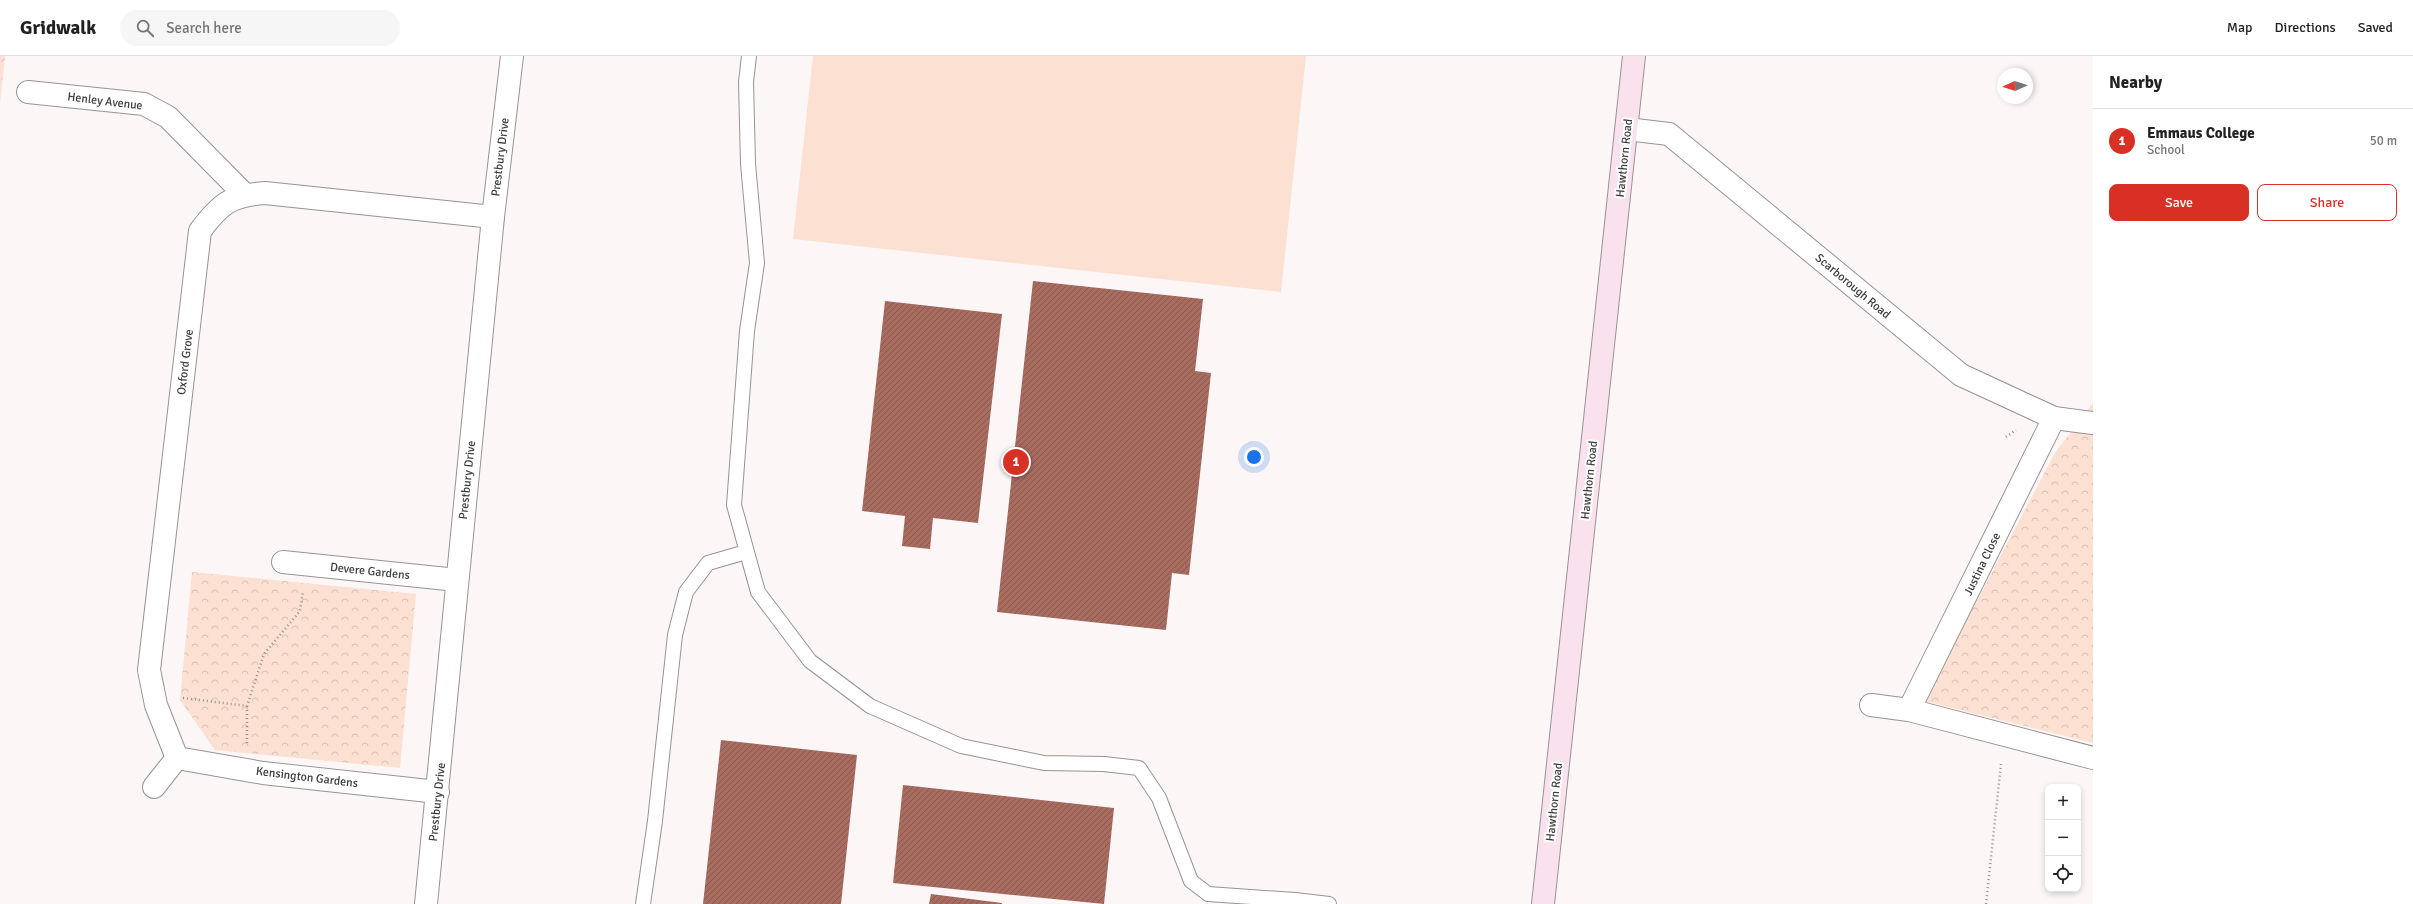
<!DOCTYPE html>
<meta charset="utf-8">
<style>
:root{--surface:#fff;--page:#f6f6f6;--text:#202124;--muted:#757577;--line:#e0e0e0;--accent:#d93025}
body{margin:0;font-family:Signika,sans-serif;background:var(--page);color:var(--text)}
.controls{position:absolute;right:12px;bottom:12px;display:grid;overflow:hidden;border-radius:8px;box-shadow:0 2px 6px #0003}
.controls button{width:36px;height:36px;display:grid;place-items:center;padding:0;border:0;border-bottom:1px solid var(--line);background:var(--surface);color:var(--text);font:20px sans-serif}
.compass{position:absolute;left:1997px;top:12px;width:36px;height:36px;border-radius:50%;background:var(--surface);box-shadow:0 2px 6px #0003;rotate:267deg}
.you{position:absolute;left:1254px;top:401px;width:14px;height:14px;margin:-10px;border:3px solid #fff;border-radius:50%;background:#1a73e8;box-shadow:0 0 0 6px #1a73e833}
.badge{display:grid;place-items:center;width:26px;height:26px;border-radius:50%;background:var(--accent);color:#fff;font-size:13px;font-weight:700}
.pin{position:absolute;translate:-50% -50%;border:2px solid #fff;box-shadow:0 1px 4px #0006}
.list{margin:0;padding:0;list-style:none}
h2{display:flex;justify-content:space-between;align-items:center;height:52px;margin:0;padding:0 16px;font-size:17px}
h2 small{font-size:13px;font-weight:400;color:var(--muted)}
.list li{display:grid;grid-template-columns:26px 1fr auto;gap:12px;align-items:center;box-sizing:border-box;height:64px;padding:0 16px;border-top:1px solid var(--line)}
.list b{display:block;font-size:15px;white-space:nowrap}
.list p{margin:0;font-size:13px;white-space:nowrap;color:var(--muted)}
.list em{font-size:13px;font-style:normal;color:var(--muted)}
.actions{display:flex;gap:8px;padding:12px 16px}
.actions a{flex:1;padding:9px 0;border:1px solid var(--accent);border-radius:8px;text-align:center;font-size:14px;color:var(--accent)}
.actions .main{background:var(--accent);color:#fff}
.icon{flex:none;width:22px;height:22px;fill:none;stroke:currentColor;stroke-width:2;stroke-linecap:round;stroke-linejoin:round}
.map{position:relative;flex:none;width:2093px;height:848px;overflow:hidden}
header{display:flex;align-items:center;gap:24px;box-sizing:border-box;height:56px;padding:0 20px;background:var(--surface);border-bottom:1px solid var(--line)}
header strong{font-size:19px}
nav{display:flex;gap:22px;margin-inline-start:auto;font-size:14px}
.search{width:280px;height:36px;background:var(--page);display:flex;align-items:center;gap:10px;box-sizing:border-box;padding:0 14px;border-radius:22px;color:var(--muted);font-size:15px}
main{display:flex}
aside{flex:1;background:var(--surface)}
.map>svg:first-child{display:block}
.park{fill:url(#park-crowns)}
.garden{fill:#fce0d1}
.building{fill:url(#building-hatch)}
.lines{fill:none;stroke-linecap:round;stroke-linejoin:round}
.service-casing{stroke:#989393;stroke-width:16}
.minor-casing{stroke:#989393;stroke-width:24}
.secondary-casing{stroke:#989393;stroke-width:24}
.path{stroke:#949091;stroke-width:2.5;stroke-dasharray:1 3;stroke-linecap:butt}
.service{stroke:#fff;stroke-width:14}
.minor{stroke:#fff;stroke-width:22}
.secondary{stroke:#f9e2ed;stroke-width:22}
.labels{text-anchor:middle;stroke-width:4;stroke-linejoin:round;paint-order:stroke}
.street-label{font-size:12px;fill:#3d3b3b;stroke:#fff}
</style>
<header>
<strong>Gridwalk</strong>
<div class="search"><svg class="icon" aria-label="search" viewBox="0 0 24 24"><circle cx="10" cy="10" r="6"/><path d="M15 15l6 6"/></svg>Search here</div>
<nav><a>Map</a><a>Directions</a><a>Saved</a></nav>
</header>
<main>
<div class="map">
<svg width="2093" height="848" viewBox="0 0 2093 848">
<defs>
<pattern id="park-crowns" width="20" height="18" patternUnits="userSpaceOnUse"><rect width="20" height="18" fill="#fce0d1"/><path d="M2 6a3 3 0 1 1 6 0M12 15a3 3 0 1 1 6 0" fill="none" stroke="#d9c1b4"/></pattern>
<pattern id="building-hatch" width="6" height="6" patternUnits="userSpaceOnUse"><rect width="6" height="6" fill="#a86b60"/><path d="M-1 1l2-2M0 6l6-6M5 7l2-2" fill="none" stroke="#8a5950"/></pattern>
</defs>
<rect width="100%" height="100%" fill="#fcf6f7"/>
<g class="park">
<polygon points="0,0 5,0 0,47"/>
<polygon points="2093,347 2093,687 1924,645 2055,397"/>
<polygon points="192,516 416,538 400,712 215,694 180,644"/>
</g>
<polygon class="garden" points="813,0 1306,0 1281,236 793,183"/>
<g class="building">
<polygon points="1033,225 1203,243 1195,315 1211,317 1189,519 1172,517 1166,574 997,556"/>
<polygon points="885,245 1002,258 978,467 933,462 930,493 902,490 905,460 862,455"/>
<polygon points="721,684 857,699 841,848 703,848"/>
<polygon points="903,729 1114,752 1104,848 893,827"/>
<polygon points="931,838 1002,847 1002,848 929,848"/>
</g>
<g class="lines">
<defs>
<g id="service">
<polyline points="749,0 746,26 748,108 757,207 747,275 734,449 758,536 810,605 870,650 961,690 1044,707 1104,708 1139,712 1159,742 1191,825 1208,838 1295,844"/>
<polyline points="1287,847 1295,844 1329,848"/>
<polyline points="643,848 655,765 675,579 686,536 708,507 746,496"/>
</g>
<g id="minor">
<polyline points="28,36 144,48 168,61 244,138"/>
<polyline points="1627,73 1669,78 1961,319 2054,362 2093,367"/>
<polyline points="2054,362 1909,654 2093,702"/>
<polyline points="283,506 457,524"/>
<polyline points="1871,649 1909,654"/>
<polyline points="177,702 263,717 438,736"/>
<path d="M154,731l23,-29 -21,-53 -7,-35 51,-439c20,-27 31,-36 65,-38l228,24"/>
<polyline points="426,848 493,161 512,0"/>
</g>
<polyline id="secondary" points="1543,848 1634,0"/>
</defs>
<use href="#service" class="service-casing"/>
<use href="#minor" class="minor-casing"/>
<use href="#secondary" class="secondary-casing"/>
<g class="path">
<polyline points="2006,381 2016,374"/>
<polyline points="183,642 247,650 264,598 300,555 303,535"/>
<polyline points="247,687 247,650"/>
<polyline points="1986,848 2001,708"/>
</g>
<use href="#service" class="service"/>
<use href="#minor" class="minor"/>
<use href="#secondary" class="secondary"/>
</g>
<g class="labels">
<g class="street-label">
<text transform="translate(105 45) rotate(7)" y="4">Henley Avenue</text>
<text transform="translate(500 101) rotate(-83)" y="4">Prestbury Drive</text>
<text transform="translate(1624 102) rotate(-84)" y="4">Hawthorn Road</text>
<text transform="translate(1853 230) rotate(40)" y="4">Scarborough Road</text>
<text transform="translate(185 306) rotate(-83)" y="4">Oxford Grove</text>
<text transform="translate(467 424) rotate(-84)" y="4">Prestbury Drive</text>
<text transform="translate(1589 424) rotate(-84)" y="4">Hawthorn Road</text>
<text transform="translate(1982 508) rotate(-64)" y="4">Justina Close</text>
<text transform="translate(370 515) rotate(6)" y="4">Devere Gardens</text>
<text transform="translate(307 721) rotate(7)" y="4">Kensington Gardens</text>
<text transform="translate(437 746) rotate(-84)" y="4">Prestbury Drive</text>
<text transform="translate(1554 746) rotate(-84)" y="4">Hawthorn Road</text>
</g>
</g>
</svg>
<div class="controls">
<button>+</button>
<button>−</button>
<button><svg class="icon" aria-label="locate" viewBox="0 0 24 24"><circle cx="12" cy="12" r="6"/><path d="M12 2v4M12 18v4M2 12h4M18 12h4"/></svg></button>
</div>
<svg class="compass" viewBox="-18 -18 36 36"><path d="M0-13l5 13h-10z" fill="#e53935"/><path d="M0 13l5-13h-10z" fill="#757577"/></svg>
<div class="you"></div>
<div class="pin badge" style="left:1016px;top:406px">1</div>
</div>
<aside>
<h2>Nearby<small></small></h2>
<ul class="list">
<li><span class="badge">1</span><div><b>Emmaus College</b><p>School</p></div><em>50 m</em></li>
</ul>
<div class="actions"><a class="main">Save</a><a>Share</a></div>
</aside>
</main>
